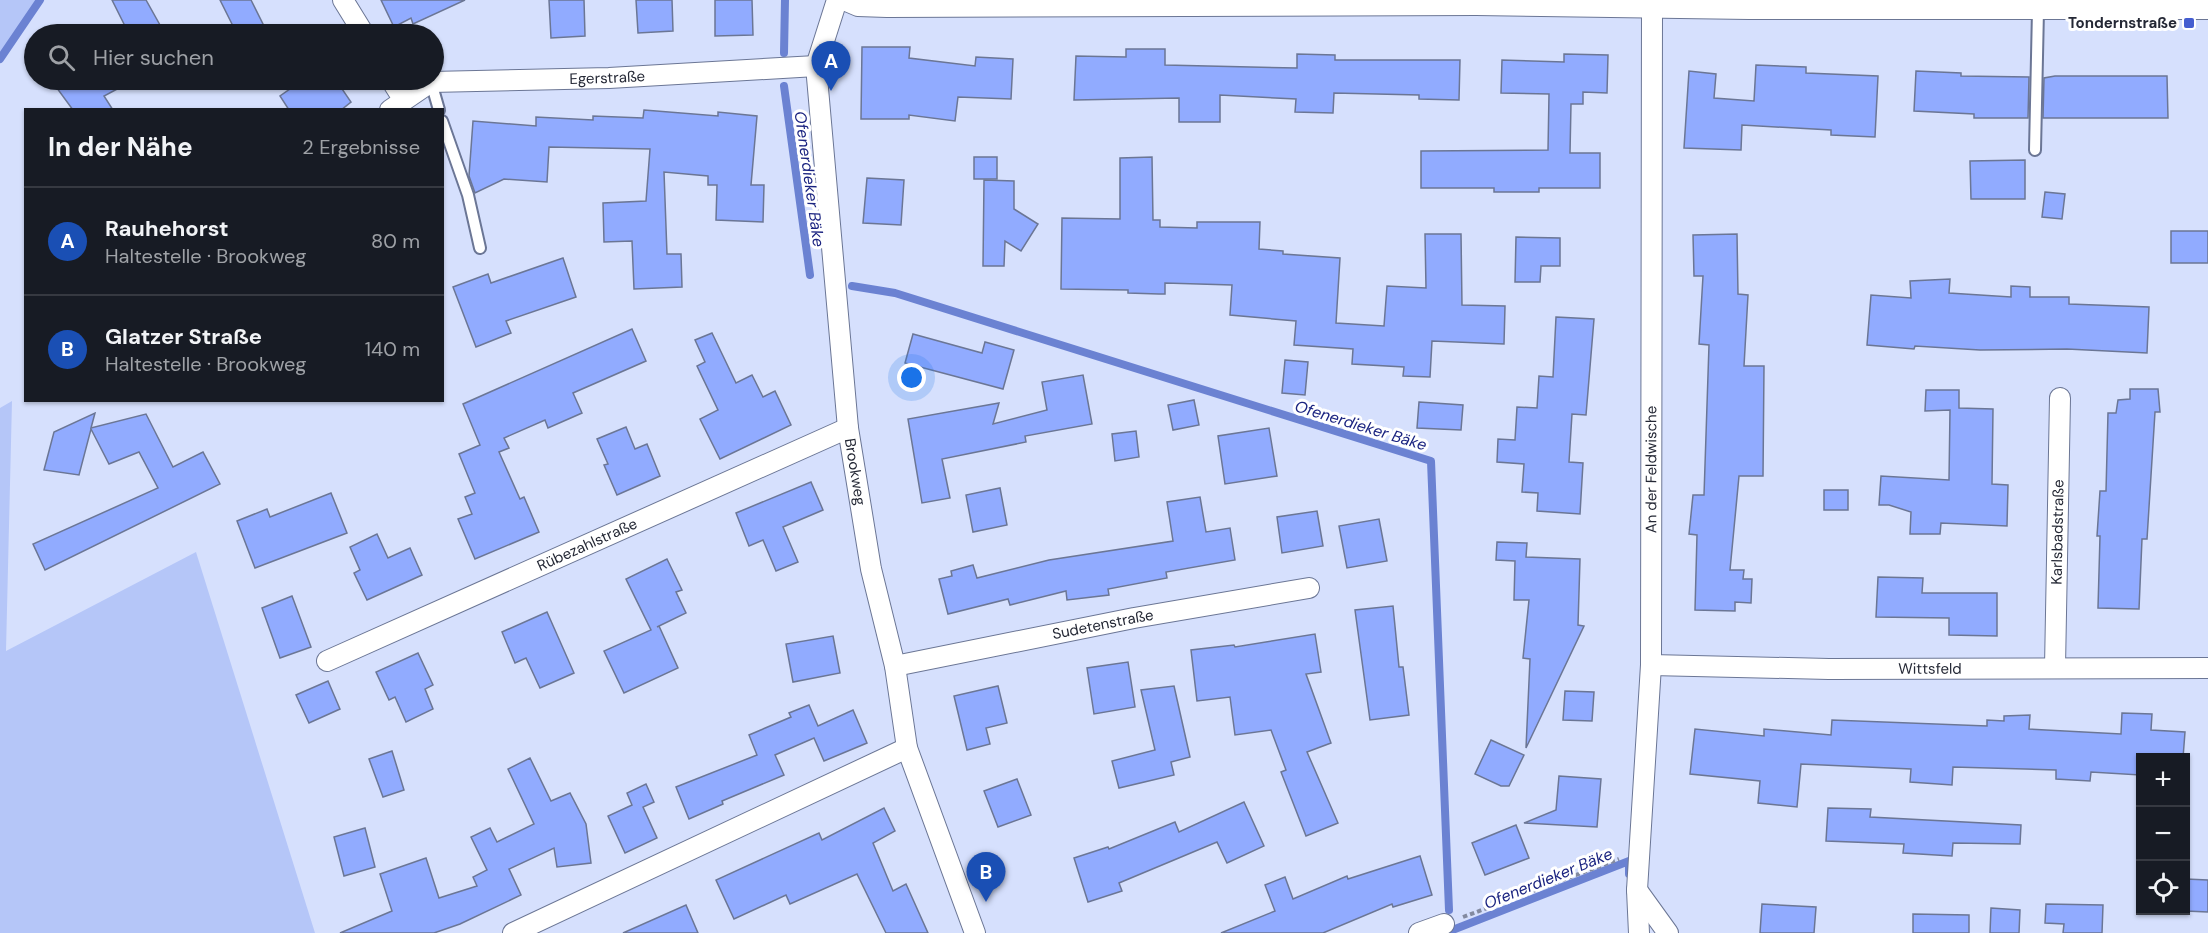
<!DOCTYPE html>
<html lang="de">
<meta charset="utf-8">
<style>
:root{--surface:#171b24;--page:#20242c;--text:#f1f3f6;--muted:#9ea1a6;--line:#363941;--accent:#b45309}
body{margin:0;font-family:"DM Sans",sans-serif;background:var(--page);color:var(--text)}
.controls{position:absolute;right:18px;bottom:18px;display:grid;overflow:hidden;border-radius:0px;box-shadow:0 2px 4px #0004}
.controls button{width:54px;height:54px;display:grid;place-items:center;padding:0;border:0;border-bottom:2px solid var(--line);background:var(--surface);color:var(--text);font:30px sans-serif}
.you{position:absolute;left:912px;top:378px;width:21px;height:21px;margin:-15px;border:4px solid #fff;border-radius:50%;background:#1a73e8;box-shadow:0 0 0 9px #1a73e833}
.badge{display:grid;place-items:center;width:39px;height:39px;border-radius:50%;background:var(--accent);color:#fff;font-size:20px;font-weight:700}
.pin{position:absolute;translate:-50% -50px;filter:drop-shadow(0 2px 3px #0008)}
.pin::after{content:'';position:absolute;top:32px;width:21px;height:18px;background:inherit;clip-path:polygon(0 0,100% 0,50% 100%)}
.list{margin:0;padding:0;list-style:none}
h2{display:flex;justify-content:space-between;align-items:center;height:78px;margin:0;padding:0 24px;font-size:26px}
h2 small{font-size:20px;font-weight:400;color:var(--muted)}
.list li{display:grid;grid-template-columns:39px 1fr auto;gap:18px;align-items:center;box-sizing:border-box;height:108px;padding:0 24px;border-top:2px solid var(--line)}
.list b{display:block;font-size:22px;white-space:nowrap}
.list p{margin:0;font-size:20px;white-space:nowrap;color:var(--muted)}
.list em{font-size:20px;font-style:normal;color:var(--muted)}
.icon{flex:none;width:33px;height:33px;fill:none;stroke:currentColor;stroke-width:2;stroke-linecap:round;stroke-linejoin:round}
.map{position:relative;flex:none;width:2208px;height:933px;overflow:hidden}
.search{position:absolute;background:var(--surface);box-shadow:0 2px 4px #0004;left:24px;top:24px;width:420px;height:66px;display:flex;align-items:center;gap:15px;box-sizing:border-box;padding:0 21px;border-radius:33px;color:var(--muted);font-size:22px}
.panel{position:absolute;background:var(--surface);box-shadow:0 2px 4px #0004;left:24px;top:108px;width:420px;height:294px;border-radius:0px}
.map>svg:first-child{display:block}
.green{fill:#b5c6f8}
.lines{fill:none;stroke-linecap:round;stroke-linejoin:round}
.stream{stroke:#6b82d2;stroke-width:8}
.building{fill:#91abff;stroke:#6b7695;stroke-width:1.5}
.lane-casing{stroke:#6b7695;stroke-width:14}
.street-casing{stroke:#6b7695;stroke-width:22}
.path{stroke:#838aa0;stroke-width:4;stroke-dasharray:4.5 3;stroke-linecap:butt}
.lane{stroke:#fff;stroke-width:10}
.street{stroke:#fff;stroke-width:20}
.poi-dot{fill:#445dd0;stroke:#fff;stroke-width:2}
.labels{text-anchor:middle;stroke-width:6;stroke-linejoin:round;paint-order:stroke}
.poi-label{font-size:15px;font-weight:bold;fill:#242835;stroke:#fff;text-anchor:end}
.street-label{font-size:15px;fill:#242835;stroke:#fff}
.water-label{font-size:16px;font-style:italic;fill:#1a2380;stroke:#fff}
</style>
<div class="map">
<svg width="2208" height="933" viewBox="0 0 2208 933">
<rect width="100%" height="100%" fill="#d6e0fd"/>
<g class="green">
<polygon points="0,0 40,0 0,59"/>
<polygon points="12,401 6,651 196,552 315,933 0,933 0,408"/>
</g>
<g class="lines">
<g class="stream">
<polyline points="784,53 785,0"/>
<polyline points="0,59 40,0"/>
<polyline points="784,86 810,275"/>
<polyline points="852,286 895,293 1431,461 1449,910"/>
<polyline points="1450,925 1450,931 1629,861 1629,874"/>
</g>
</g>
<g class="building">
<polygon points="112,0 146,0 165,34 129,34"/>
<polygon points="220,0 251,0 268,34 237,34"/>
<polygon points="381,0 465,0 413,24 411,18 394,27"/>
<polygon points="549,0 584,0 585,36 551,38"/>
<polygon points="636,0 672,0 673,31 638,33"/>
<polygon points="715,0 752,0 753,35 715,36"/>
<polygon points="862,47 910,47 909,58 975,66 976,57 1013,59 1011,99 958,97 955,121 909,115 909,119 861,119"/>
<polygon points="1126,49 1165,49 1165,65 1297,68 1297,54 1335,55 1335,60 1460,60 1459,100 1419,99 1419,95 1334,93 1333,113 1295,112 1296,99 1220,95 1220,122 1179,122 1179,98 1074,100 1076,56 1126,57"/>
<polygon points="1564,54 1608,55 1607,93 1583,92 1583,104 1571,104 1570,153 1600,153 1600,188 1539,188 1539,192 1494,192 1494,188 1421,188 1421,151 1548,150 1549,94 1501,93 1502,60 1564,62"/>
<polygon points="1756,65 1806,67 1806,73 1878,76 1875,137 1831,135 1831,130 1742,125 1741,150 1684,148 1689,71 1716,74 1714,98 1754,101"/>
<polygon points="1916,71 1961,73 1961,76 2029,77 2028,118 1974,118 1974,114 1914,111"/>
<polygon points="2055,76 2167,76 2168,118 2043,118 2044,78"/>
<polygon points="51,80 134,80 104,96 113,110 73,110"/>
<polygon points="303,80 312,87 322,80 336,80 351,102 341,110 289,110 280,96"/>
<polygon points="644,110 718,116 718,112 757,116 751,185 764,185 763,222 716,220 717,185 708,185 708,176 664,172 667,254 681,254 682,287 634,289 632,241 604,242 603,203 646,201 650,149 549,147 547,182 504,179 475,193 469,176 473,121 536,126 536,117 593,120 593,116 643,118"/>
<rect x="974" y="157" width="23" height="22"/>
<polygon points="1152,157 1153,220 1160,220 1160,227 1197,228 1197,222 1260,222 1259,249 1283,251 1283,254 1340,258 1336,323 1384,326 1387,286 1426,288 1425,234 1461,234 1462,305 1505,306 1504,344 1432,341 1430,377 1403,376 1404,367 1352,364 1353,349 1294,345 1296,321 1230,315 1232,285 1165,283 1165,294 1159,294 1128,293 1128,290 1061,289 1062,218 1120,219 1120,158"/>
<polygon points="2025,160 2025,199 1971,199 1970,161"/>
<polygon points="867,178 904,180 901,225 863,223"/>
<polygon points="984,180 1014,181 1014,209 1038,224 1021,251 1005,241 1004,266 983,266"/>
<polygon points="2045,192 2065,194 2062,219 2042,217"/>
<rect x="2171" y="231" width="37" height="32"/>
<polygon points="1737,234 1738,294 1748,295 1744,366 1764,366 1763,476 1739,476 1730,570 1744,570 1743,579 1752,579 1751,603 1735,602 1735,611 1695,610 1697,535 1689,534 1693,495 1704,495 1709,345 1699,344 1703,276 1694,276 1693,235"/>
<polygon points="1516,237 1560,238 1560,266 1541,266 1540,282 1515,282"/>
<polygon points="563,258 576,297 506,321 511,333 476,347 453,287 488,274 491,283"/>
<polygon points="1950,279 1949,293 2011,297 2011,286 2030,287 2030,297 2069,297 2069,304 2149,307 2147,353 2067,349 1980,350 1915,346 1914,349 1867,345 1871,295 1911,298 1910,281"/>
<polygon points="1556,317 1594,319 1586,415 1572,414 1569,462 1583,463 1580,514 1537,511 1538,493 1522,492 1524,464 1497,462 1498,439 1515,440 1517,407 1537,408 1539,376 1553,377"/>
<polygon points="632,329 646,361 573,393 582,413 548,428 545,420 504,438 509,448 499,452 520,499 524,497 539,532 475,559 458,519 472,514 465,497 475,493 459,454 480,445 463,404"/>
<polygon points="712,333 736,383 752,375 763,397 775,391 791,425 720,459 700,419 718,410 697,366 705,362 695,340"/>
<polygon points="913,334 982,353 985,342 1014,350 1003,389 905,363"/>
<polygon points="1285,360 1308,362 1305,395 1282,393"/>
<polygon points="1083,375 1092,424 1025,436 1026,442 942,459 950,498 922,503 908,419 999,403 993,424 1047,410 1042,382"/>
<polygon points="2130,389 2158,389 2160,412 2155,412 2147,539 2142,539 2139,609 2098,608 2100,536 2097,536 2100,491 2106,491 2108,413 2116,413 2118,400 2130,399"/>
<polygon points="1926,390 1959,390 1959,408 1993,409 1992,484 2008,485 2007,526 1941,523 1940,534 1910,534 1911,512 1889,505 1879,505 1881,476 1949,480 1950,410 1925,411"/>
<polygon points="1194,400 1199,425 1173,430 1168,405"/>
<polygon points="1419,402 1463,405 1461,430 1417,428"/>
<polygon points="95,413 91,428 146,414 173,467 203,452 220,484 45,570 33,544 158,488 139,452 109,464 91,429 79,475 44,470 54,432"/>
<polygon points="626,427 635,449 647,444 660,476 617,495 604,465 608,464 597,439"/>
<polygon points="1269,428 1277,476 1225,484 1218,436"/>
<polygon points="1136,431 1139,457 1115,461 1112,434"/>
<polygon points="811,482 823,510 783,527 798,562 776,571 763,540 749,546 736,513"/>
<polygon points="1000,488 1007,525 973,532 966,495"/>
<rect x="1824" y="490" width="24" height="20"/>
<polygon points="331,493 347,533 255,568 237,521 267,509 270,517"/>
<polygon points="1200,497 1206,532 1230,528 1235,560 1166,572 1167,578 1108,589 1109,595 1067,600 1066,591 1010,605 1008,599 948,614 939,579 952,576 951,571 973,565 977,578 1049,560 1173,541 1167,502"/>
<polygon points="1317,511 1323,546 1282,553 1277,517"/>
<polygon points="1379,519 1387,561 1347,568 1339,526"/>
<polygon points="377,534 388,558 410,548 422,575 367,600 354,573 360,570 350,547"/>
<polygon points="1497,542 1527,543 1526,557 1580,559 1578,625 1584,626 1526,748 1530,659 1523,658 1529,600 1514,600 1515,561 1496,560"/>
<polygon points="667,559 682,590 676,592 686,613 657,627 659,626 678,668 624,693 604,651 651,630 626,579"/>
<polygon points="1878,577 1923,578 1922,593 1997,593 1997,636 1949,635 1949,618 1876,617"/>
<polygon points="292,596 311,647 280,658 262,608"/>
<polygon points="1393,606 1399,667 1403,667 1409,715 1370,720 1355,610"/>
<polygon points="547,612 574,673 540,688 526,658 515,663 502,632"/>
<polygon points="1315,634 1321,672 1306,674 1331,743 1307,752 1338,823 1306,836 1281,772 1286,770 1271,730 1235,735 1230,697 1197,701 1191,650 1234,645 1235,647"/>
<polygon points="833,636 840,673 793,682 786,644"/>
<polygon points="418,653 433,685 425,689 433,709 406,722 395,697 389,700 376,672"/>
<polygon points="1128,662 1135,707 1094,714 1087,668"/>
<polygon points="328,681 340,709 309,723 296,695"/>
<polygon points="998,686 1007,723 986,728 990,744 967,750 954,696"/>
<polygon points="1174,686 1190,757 1171,762 1174,775 1119,788 1112,761 1155,750 1141,690"/>
<polygon points="1565,691 1594,692 1592,721 1563,720"/>
<polygon points="809,705 818,726 853,710 867,743 824,761 814,738 775,755 784,775 722,801 723,804 689,819 676,787 757,755 749,735 791,717 789,713"/>
<polygon points="2122,713 2152,714 2151,730 2185,732 2183,758 2140,758 2140,775 2091,772 2090,781 2056,779 2056,770 1953,767 1952,785 1910,782 1911,769 1801,764 1797,807 1758,803 1760,781 1690,774 1695,729 1764,736 1764,729 1831,735 1832,720 1987,726 1987,720 2004,721 2004,716 2030,715 2029,729 2121,734"/>
<polygon points="1491,740 1524,755 1509,786 1501,786 1475,774"/>
<polygon points="392,751 404,790 383,797 369,759"/>
<polygon points="530,758 551,801 570,793 586,824 591,863 557,867 554,848 509,869 521,895 460,924 434,933 340,933 392,911 380,874 426,858 439,898 477,886 473,877 487,870 471,837 490,828 497,842 534,824 508,769"/>
<polygon points="1559,776 1601,779 1597,827 1524,823 1556,810"/>
<polygon points="1017,779 1031,815 998,827 984,791"/>
<polygon points="646,784 654,802 643,807 657,838 625,853 608,816 632,805 627,793"/>
<polygon points="1244,802 1264,846 1227,863 1217,842 1119,883 1122,891 1088,902 1074,858 1108,847 1109,849 1175,822 1179,832"/>
<polygon points="884,808 895,831 873,843 893,891 906,884 928,933 886,933 857,874 790,904 786,895 734,919 716,880 819,833 822,840"/>
<polygon points="1828,808 1871,809 1870,817 2021,825 2020,844 1953,843 1952,856 1903,853 1904,844 1826,841"/>
<polygon points="1516,825 1529,858 1485,875 1472,843"/>
<polygon points="365,828 375,867 344,876 334,837"/>
<polygon points="1420,856 1432,895 1393,907 1392,904 1323,933 1221,933 1275,911 1265,885 1285,877 1293,899 1347,876 1348,879"/>
<polygon points="2186,879 2208,880 2208,912 2186,911"/>
<polygon points="1762,904 1816,907 1814,933 1760,933"/>
<polygon points="2046,904 2103,905 2102,933 2063,933 2064,924 2045,923"/>
<polygon points="686,905 698,933 623,933"/>
<polygon points="1991,908 2020,910 2019,933 1990,933"/>
<polygon points="1913,914 1969,915 1969,933 1913,933"/>
</g>
<g class="lines">
<defs>
<g id="lane">
<polyline points="431,82 439,110"/>
<polyline points="442,121 468,195 480,248"/>
<polyline points="2035,150 2038,10"/>
</g>
<g id="street">
<polyline points="343,0 364,34"/>
<path id="s1" d="M837,0l-21,66 32,362 23,141 24,97 12,82 68,185"/>
<polyline points="844,0 858,6 887,7 1476,5 1749,9 2208,9"/>
<polyline points="391,80 403,99"/>
<path id="s2" d="M390,110l41,-28 178,-4 207,-12"/>
<path id="s3" d="M327,661l521,-233"/>
<path id="s4" d="M1651,665l178,4 379,-1"/>
<path id="s5" d="M895,666l239,-48 175,-30"/>
<path id="s6" d="M2055,667l5,-269"/>
<polyline points="1637,890 1668,933"/>
<polyline points="513,933 907,748"/>
<polyline points="1419,933 1444,924"/>
<path id="s7" d="M1639,933l-2,-43 14,-225 1,-658"/>
</g>
</defs>
<use href="#lane" class="lane-casing"/>
<use href="#street" class="street-casing"/>
<polyline class="path" points="1463,917 1619,859"/>
<use href="#lane" class="lane"/>
<use href="#street" class="street"/>
</g>
<rect class="poi-dot" x="2183" y="17" width="12" height="12" rx="3"/>
<g class="labels">
<g class="poi-label">
<text x="2177" y="28">Tondernstraße</text>
</g>
<g class="street-label">
<text dy="5" stroke="none"><textPath href="#s2" startOffset="226">Egerstraße</textPath></text>
<text dy="5" stroke="none"><textPath href="#s7" startOffset="464">An der Feldwische</textPath></text>
<text dy="5" stroke="none"><textPath href="#s1" startOffset="477">Brookweg</textPath></text>
<text dy="5" stroke="none"><textPath href="#s6" startOffset="135">Karlsbadstraße</textPath></text>
<text dy="5" stroke="none"><textPath href="#s3" startOffset="285">Rübezahlstraße</textPath></text>
<text dy="5" stroke="none"><textPath href="#s5" startOffset="212">Sudetenstraße</textPath></text>
<text dy="5" stroke="none"><textPath href="#s4" startOffset="279">Wittsfeld</textPath></text>
</g>
<g class="water-label">
<text transform="translate(810 179) rotate(82)" y="6">Ofenerdieker Bäke</text>
<text transform="translate(1361 425) rotate(17)" y="6">Ofenerdieker Bäke</text>
<text transform="translate(1548 878) rotate(-22)" y="6">Ofenerdieker Bäke</text>
</g>
</g>
</svg>
<div class="controls">
<button>+</button>
<button>−</button>
<button><svg class="icon" aria-label="locate" viewBox="0 0 24 24"><circle cx="12" cy="12" r="6"/><path d="M12 2v4M12 18v4M2 12h4M18 12h4"/></svg></button>
</div>
<div class="you"></div>
<div class="pin badge" style="left:831px;top:91px;background:#1a4fb4">A</div>
<div class="pin badge" style="left:986px;top:902px;background:#1a4fb4">B</div>
<div class="search"><svg class="icon" aria-label="search" viewBox="0 0 24 24"><circle cx="10" cy="10" r="6"/><path d="M15 15l6 6"/></svg>Hier suchen</div>
<section class="panel">
<h2>In der Nähe<small>2 Ergebnisse</small></h2>
<ul class="list">
<li><span class="badge" style="background:#1a4fb4">A</span><div><b>Rauhehorst</b><p>Haltestelle · Brookweg</p></div><em>80 m</em></li>
<li><span class="badge" style="background:#1a4fb4">B</span><div><b>Glatzer Straße</b><p>Haltestelle · Brookweg</p></div><em>140 m</em></li>
</ul>
</section>
</div>
